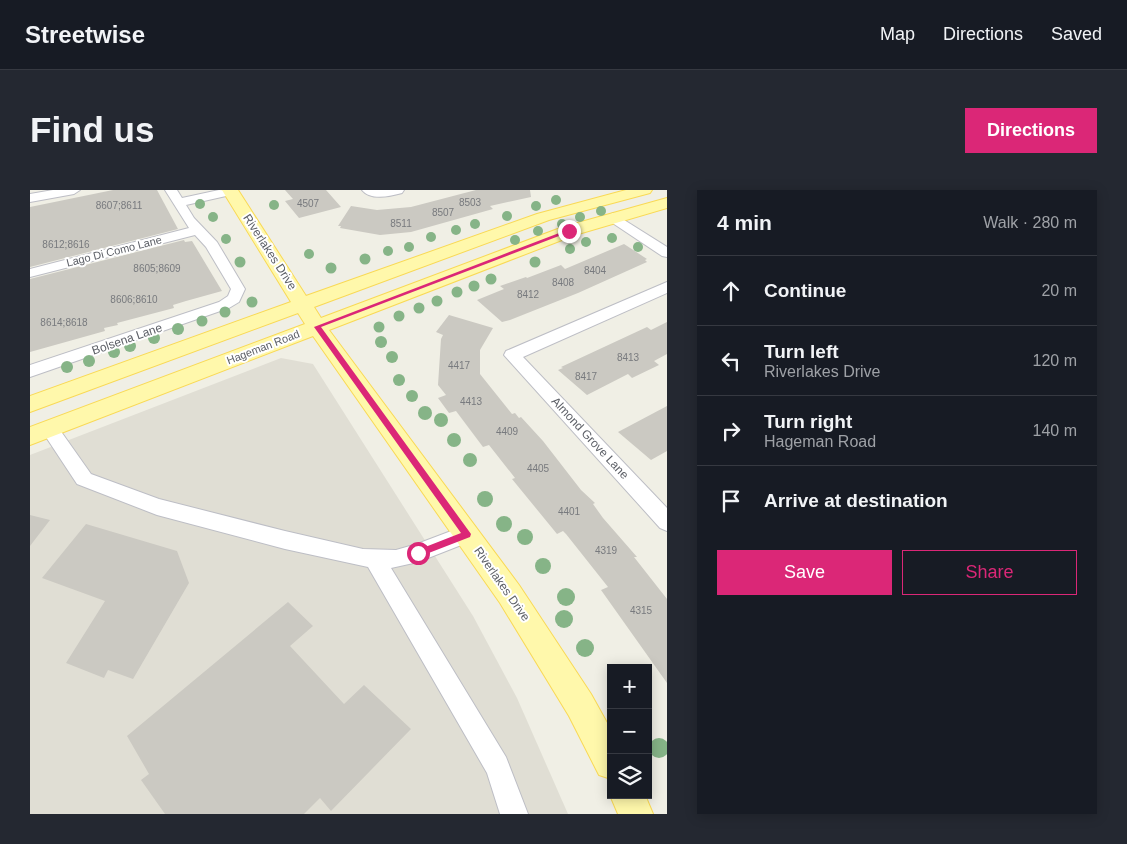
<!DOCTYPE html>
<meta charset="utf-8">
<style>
:root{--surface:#171b24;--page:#242831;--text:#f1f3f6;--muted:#9ea1a6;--line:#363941;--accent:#db2777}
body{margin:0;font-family:Arial,sans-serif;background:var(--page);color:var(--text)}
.controls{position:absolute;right:15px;bottom:15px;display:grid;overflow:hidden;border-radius:0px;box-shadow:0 2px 12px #0003}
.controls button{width:45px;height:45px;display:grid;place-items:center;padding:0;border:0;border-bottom:1px solid var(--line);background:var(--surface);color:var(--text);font:25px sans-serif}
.stop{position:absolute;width:15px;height:15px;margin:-11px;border:4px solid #db2777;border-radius:50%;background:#fff}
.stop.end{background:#db2777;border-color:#fff;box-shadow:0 1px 5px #0008}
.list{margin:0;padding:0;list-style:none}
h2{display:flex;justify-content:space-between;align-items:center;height:65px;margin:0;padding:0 20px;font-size:21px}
h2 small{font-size:16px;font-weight:400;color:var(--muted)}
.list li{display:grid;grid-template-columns:32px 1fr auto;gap:15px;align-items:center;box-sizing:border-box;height:70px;padding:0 20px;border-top:1px solid var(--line)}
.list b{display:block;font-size:19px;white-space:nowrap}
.list p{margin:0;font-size:16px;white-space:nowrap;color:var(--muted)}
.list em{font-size:16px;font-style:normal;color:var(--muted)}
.actions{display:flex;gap:10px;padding:15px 20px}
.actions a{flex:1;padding:11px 0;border:1px solid var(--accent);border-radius:0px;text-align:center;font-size:18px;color:var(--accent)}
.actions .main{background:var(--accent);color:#fff}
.icon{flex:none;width:28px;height:28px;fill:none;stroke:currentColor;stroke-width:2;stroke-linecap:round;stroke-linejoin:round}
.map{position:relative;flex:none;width:637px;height:624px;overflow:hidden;border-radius:0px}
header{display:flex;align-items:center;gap:30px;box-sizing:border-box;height:70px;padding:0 25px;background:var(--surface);border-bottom:1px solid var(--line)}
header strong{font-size:24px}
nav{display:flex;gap:28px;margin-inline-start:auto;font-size:18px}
.intro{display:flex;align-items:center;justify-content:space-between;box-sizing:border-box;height:120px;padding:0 30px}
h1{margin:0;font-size:35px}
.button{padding:12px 22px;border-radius:0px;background:var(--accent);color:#fff;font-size:18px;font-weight:700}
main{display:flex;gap:30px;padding:0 30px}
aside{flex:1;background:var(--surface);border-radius:0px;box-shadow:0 2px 12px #0003}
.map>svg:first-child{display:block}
.education{fill:#e0ded4}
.building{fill:#cbc9c2}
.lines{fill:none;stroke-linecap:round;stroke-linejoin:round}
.minor-casing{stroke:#bdbec5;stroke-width:2}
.major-casing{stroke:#f9d955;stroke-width:2}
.minor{fill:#fff;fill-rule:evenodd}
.major{fill:#fff8ab;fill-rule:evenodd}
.tree{fill:#86b487}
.route{fill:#db2777}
.labels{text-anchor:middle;stroke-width:4;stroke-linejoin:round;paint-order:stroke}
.number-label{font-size:10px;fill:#787a7e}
.far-street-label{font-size:11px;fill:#5d6067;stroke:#fff}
.street-label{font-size:12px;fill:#5d6067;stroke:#fff}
</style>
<header>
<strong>Streetwise</strong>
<nav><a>Map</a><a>Directions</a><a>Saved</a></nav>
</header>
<div class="intro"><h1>Find us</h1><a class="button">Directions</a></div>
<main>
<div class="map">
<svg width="637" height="624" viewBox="0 0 637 624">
<rect width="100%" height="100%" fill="#f0efe5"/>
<polygon class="education" points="251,168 283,174 443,426 487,508 538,624 0,624 0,265"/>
<g class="building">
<polygon points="83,0 127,0 148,39 0,77 0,17"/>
<polygon points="255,0 296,0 311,17 269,28 255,11 263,9"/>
<polygon points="446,0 500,0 501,7 460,16 463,19 381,42 350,45 310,38 311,36 308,36 321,16 347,20 381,17"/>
<polygon points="154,50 155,52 162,51 192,101 156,111 143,115 144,118 87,133 88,135 74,138 75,141 0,162 0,89"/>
<polygon points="594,54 617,69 615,70 617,72 548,103 480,130 472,132 447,110 474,99 470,96 496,87 497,88 531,75 535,79"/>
<polygon points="419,125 463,138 450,160 450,184 482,224 485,223 489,228 491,227 513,251 551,300 565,313 563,314 573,328 607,367 604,367 637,409 637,493 571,400 578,397 536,344 533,341 527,344 482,289 485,288 459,255 453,257 426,221 419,223 408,208 416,205 408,195 411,149 413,145 406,142"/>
<polygon points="637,132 637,164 624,171 629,175 602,188 598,184 557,205 528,180 533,178 531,177 617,137 621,140"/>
<polygon points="637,216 637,261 621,270 588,242"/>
<polygon points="0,325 20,330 0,356"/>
<polygon points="56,334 147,361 159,393 103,489 78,480 74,488 36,473 75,411 12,388"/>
<polygon points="258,412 283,436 260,456 314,514 334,495 381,539 301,621 290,608 274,624 135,624 111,590 119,584 97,546"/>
</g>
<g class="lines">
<defs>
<g id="minor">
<polygon points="23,0 50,0 44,4 0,12 0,4"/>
<polygon points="135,0 147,0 152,8 189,0 207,1 205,4 156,15 164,28 187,52 215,99 209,112 199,118 0,187 0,175 189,112 198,106 201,99 176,57 165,45 0,87 0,79 159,38"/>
<path d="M332,0h42l-2,3c-12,3 -31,8 -40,-3z"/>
<polygon points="583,23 637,57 637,67 632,66 578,30 576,27"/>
<polygon points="637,92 637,103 493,167 637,318 637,341 630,338 474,165 476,161"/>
<polygon points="19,231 25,233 61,284 129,309 255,341 333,359 366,360 387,354 437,335 444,338 447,344 444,350 388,372 361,378 476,567 498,624 470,624 457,583 338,377 255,359 127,325 47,294 10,238 13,233"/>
</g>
<g id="major">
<polygon points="192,0 208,0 276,106 507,24 596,0 622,0 620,3 519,30 284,117 291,128 533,37 637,8 637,18 545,45 299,140 489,395 561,504 581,540 581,589 569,585 539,526 470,413 283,146 0,255 0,237 275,134 268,123 0,222 0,206 261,112"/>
<polygon points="581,603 581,605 615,605 623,624 588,624 580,605"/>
</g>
</defs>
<use href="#minor" class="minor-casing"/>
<use href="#major" class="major-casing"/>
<use href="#minor" class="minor"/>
<use href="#major" class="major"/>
</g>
<g class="tree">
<circle cx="526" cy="10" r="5"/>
<circle cx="170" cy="14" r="5"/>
<circle cx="244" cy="15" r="5"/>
<circle cx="506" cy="16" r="5"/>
<circle cx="571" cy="21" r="5"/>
<circle cx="477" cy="26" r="5"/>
<circle cx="183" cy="27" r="5"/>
<circle cx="550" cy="27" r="5"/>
<circle cx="445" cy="34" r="5"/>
<circle cx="532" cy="34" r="5"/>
<circle cx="426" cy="40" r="5"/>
<circle cx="508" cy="41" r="5"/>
<circle cx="401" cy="47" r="5"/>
<circle cx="582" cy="48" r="5"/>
<circle cx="196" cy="49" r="5"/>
<circle cx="485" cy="50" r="5"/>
<circle cx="556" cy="52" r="5"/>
<circle cx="379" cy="57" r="5"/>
<circle cx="608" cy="57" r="5"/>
<circle cx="540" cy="59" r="5"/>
<circle cx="358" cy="61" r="5"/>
<circle cx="279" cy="64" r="5"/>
<circle cx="335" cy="69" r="5.5"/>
<circle cx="210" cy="72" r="5.5"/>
<circle cx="505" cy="72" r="5.5"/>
<circle cx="301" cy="78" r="5.5"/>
<circle cx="461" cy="89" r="5.5"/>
<circle cx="444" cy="96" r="5.5"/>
<circle cx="427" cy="102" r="5.5"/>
<circle cx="407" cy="111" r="5.5"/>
<circle cx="222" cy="112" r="5.5"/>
<circle cx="389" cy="118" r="5.5"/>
<circle cx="195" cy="122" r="5.5"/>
<circle cx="369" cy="126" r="5.5"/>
<circle cx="172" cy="131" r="5.5"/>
<circle cx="349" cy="137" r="5.5"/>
<circle cx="148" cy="139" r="6"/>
<circle cx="124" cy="148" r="6"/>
<circle cx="351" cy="152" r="6"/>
<circle cx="100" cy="156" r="6"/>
<circle cx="84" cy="162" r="6"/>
<circle cx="362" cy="167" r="6"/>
<circle cx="59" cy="171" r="6"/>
<circle cx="37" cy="177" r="6"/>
<circle cx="369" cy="190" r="6"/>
<circle cx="382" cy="206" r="6"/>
<circle cx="395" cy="223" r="7"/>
<circle cx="411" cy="230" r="7"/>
<circle cx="424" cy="250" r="7"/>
<circle cx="440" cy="270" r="7"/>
<circle cx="455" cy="309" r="8"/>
<circle cx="474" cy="334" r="8"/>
<circle cx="495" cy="347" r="8"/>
<circle cx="513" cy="376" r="8"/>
<circle cx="536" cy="407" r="9"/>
<circle cx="534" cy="429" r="9"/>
<circle cx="555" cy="458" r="9"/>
<circle cx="629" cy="558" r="10"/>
</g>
<polygon class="route" points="537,40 542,41 291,137 441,344 440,347 391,366 385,366 385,361 431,343 284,137"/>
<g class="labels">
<g class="number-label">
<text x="440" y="16">8503</text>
<text x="278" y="17">4507</text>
<text x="89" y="19">8607;8611</text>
<text x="413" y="26">8507</text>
<text x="371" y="37">8511</text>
<text x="36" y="58">8612;8616</text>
<text x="127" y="82">8605;8609</text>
<text x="565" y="84">8404</text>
<text x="533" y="96">8408</text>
<text x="498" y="108">8412</text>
<text x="104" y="113">8606;8610</text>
<text x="34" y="136">8614;8618</text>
<text x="598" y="171">8413</text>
<text x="429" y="179">4417</text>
<text x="556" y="190">8417</text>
<text x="441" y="215">4413</text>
<text x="477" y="245">4409</text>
<text x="508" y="282">4405</text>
<text x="539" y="325">4401</text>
<text x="576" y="364">4319</text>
<text x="611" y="424">4315</text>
</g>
<g class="far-street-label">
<text transform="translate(84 61) rotate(-14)" y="4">Lago Di Como Lane</text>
<text transform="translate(233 157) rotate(-21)" y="4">Hageman Road</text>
</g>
<g class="street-label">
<text transform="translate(240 62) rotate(57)" y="4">Riverlakes Drive</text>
<text transform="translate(97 149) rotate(-19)" y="4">Bolsena Lane</text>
<text transform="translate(560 248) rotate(47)" y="4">Almond Grove Lane</text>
<text transform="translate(472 394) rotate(55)" y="4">Riverlakes Drive</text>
</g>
</g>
</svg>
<div class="controls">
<button>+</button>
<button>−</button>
<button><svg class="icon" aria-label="layers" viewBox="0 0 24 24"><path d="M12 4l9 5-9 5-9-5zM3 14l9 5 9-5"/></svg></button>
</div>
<div class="stop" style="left:388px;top:363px"></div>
<div class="stop end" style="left:539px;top:41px"></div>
</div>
<aside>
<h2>4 min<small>Walk · 280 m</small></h2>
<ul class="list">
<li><svg class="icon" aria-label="ahead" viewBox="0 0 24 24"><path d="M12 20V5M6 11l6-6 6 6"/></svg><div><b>Continue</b></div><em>20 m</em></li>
<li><svg class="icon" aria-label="left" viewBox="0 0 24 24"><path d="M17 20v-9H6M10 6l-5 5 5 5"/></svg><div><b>Turn left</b><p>Riverlakes Drive</p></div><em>120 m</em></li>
<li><svg class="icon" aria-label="right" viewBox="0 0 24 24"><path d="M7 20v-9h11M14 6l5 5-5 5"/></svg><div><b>Turn right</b><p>Hageman Road</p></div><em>140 m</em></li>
<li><svg class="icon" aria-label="arrive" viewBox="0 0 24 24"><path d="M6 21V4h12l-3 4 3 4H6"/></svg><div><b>Arrive at destination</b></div></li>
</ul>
<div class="actions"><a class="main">Save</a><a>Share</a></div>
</aside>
</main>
